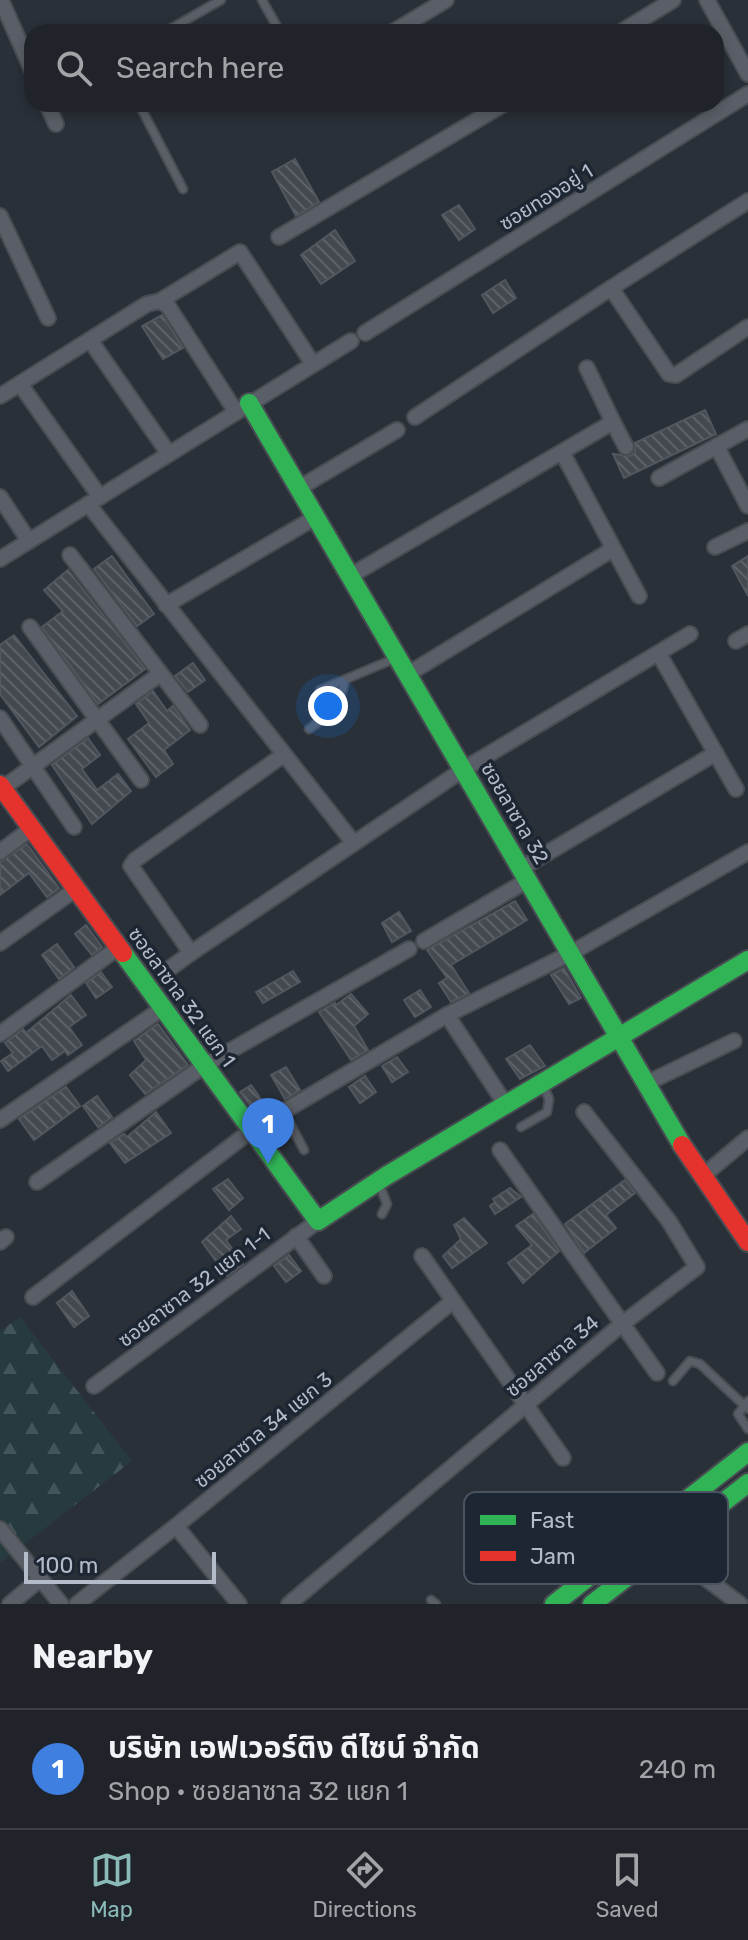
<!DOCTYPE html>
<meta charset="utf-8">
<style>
:root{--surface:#20242a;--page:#282c32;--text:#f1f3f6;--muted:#a2a4a8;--line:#3d4147;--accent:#8bbbb9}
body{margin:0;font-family:Rubik,"Noto Sans Thai",sans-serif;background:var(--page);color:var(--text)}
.scale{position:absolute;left:24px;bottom:20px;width:192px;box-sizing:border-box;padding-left:8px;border:4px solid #b4bcc9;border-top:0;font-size:22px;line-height:28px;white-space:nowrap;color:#b4bcc9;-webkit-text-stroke:6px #1d2633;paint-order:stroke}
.you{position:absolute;left:328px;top:706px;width:28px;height:28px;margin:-20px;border:6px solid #fff;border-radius:50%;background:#1a73e8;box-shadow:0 0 0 12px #1a73e833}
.badge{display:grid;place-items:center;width:52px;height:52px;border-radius:50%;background:var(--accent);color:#fff;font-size:26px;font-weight:700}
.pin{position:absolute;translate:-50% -66px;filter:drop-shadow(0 2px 4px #0008)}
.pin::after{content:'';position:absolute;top:42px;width:28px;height:24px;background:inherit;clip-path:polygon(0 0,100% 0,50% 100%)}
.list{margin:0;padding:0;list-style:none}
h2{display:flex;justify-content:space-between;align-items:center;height:104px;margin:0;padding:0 32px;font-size:34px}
h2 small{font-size:26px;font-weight:400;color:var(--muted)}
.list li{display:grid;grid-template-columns:52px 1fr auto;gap:24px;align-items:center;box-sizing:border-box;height:120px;padding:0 32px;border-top:2px solid var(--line)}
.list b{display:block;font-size:30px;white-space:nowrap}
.list p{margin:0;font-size:26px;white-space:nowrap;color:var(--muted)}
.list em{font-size:26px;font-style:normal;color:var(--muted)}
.icon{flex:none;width:44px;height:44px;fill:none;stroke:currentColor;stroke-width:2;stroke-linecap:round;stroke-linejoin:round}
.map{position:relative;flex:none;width:748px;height:1604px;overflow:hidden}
.search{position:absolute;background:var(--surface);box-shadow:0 4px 12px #0003;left:24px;right:24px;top:24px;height:88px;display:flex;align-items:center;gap:20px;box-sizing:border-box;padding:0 28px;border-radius:24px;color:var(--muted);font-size:30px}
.sheet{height:224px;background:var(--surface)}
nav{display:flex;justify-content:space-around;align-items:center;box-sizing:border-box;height:112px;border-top:2px solid var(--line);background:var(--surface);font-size:22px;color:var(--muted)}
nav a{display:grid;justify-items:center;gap:4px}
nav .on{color:var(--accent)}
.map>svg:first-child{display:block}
.forest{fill:url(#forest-firs)}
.building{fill:url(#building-back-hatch);stroke:#52575f;stroke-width:2}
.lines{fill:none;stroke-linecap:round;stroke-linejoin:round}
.lane-casing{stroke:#484c53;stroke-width:11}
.street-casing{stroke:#484c53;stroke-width:18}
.fast-casing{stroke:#484c53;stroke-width:22}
.jam-casing{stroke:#484c53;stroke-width:22}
.lane{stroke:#5a5e66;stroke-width:7}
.street{stroke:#5a5e66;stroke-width:14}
.fast{stroke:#30b455;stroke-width:18}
.jam{stroke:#e5322d;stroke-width:18}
.labels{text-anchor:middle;stroke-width:7;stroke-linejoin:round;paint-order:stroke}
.street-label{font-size:20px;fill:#b4bcc9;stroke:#1d2633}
.key{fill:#1d2633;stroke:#4a5360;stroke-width:2}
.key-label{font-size:22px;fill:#b4bcc9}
</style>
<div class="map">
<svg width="748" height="1604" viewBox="0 0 748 1604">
<defs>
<pattern id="forest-firs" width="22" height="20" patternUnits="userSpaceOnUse" patternTransform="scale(2)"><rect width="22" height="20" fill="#273a3e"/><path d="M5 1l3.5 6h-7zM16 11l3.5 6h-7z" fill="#445559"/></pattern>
<pattern id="building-back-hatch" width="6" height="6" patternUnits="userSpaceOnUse" patternTransform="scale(2)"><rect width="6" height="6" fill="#444950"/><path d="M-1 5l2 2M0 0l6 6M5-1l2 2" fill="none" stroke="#5d6168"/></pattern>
</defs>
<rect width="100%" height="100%" fill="#2a3038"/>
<polygon class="forest" points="20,1317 132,1461 0,1563 0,1331"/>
<g class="building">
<polygon points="295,159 319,202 296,216 272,172"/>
<polygon points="459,205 475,229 459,240 442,215"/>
<polygon points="335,230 355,261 321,284 301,255"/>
<polygon points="505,280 516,298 493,313 482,295"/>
<polygon points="162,315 183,348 163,359 142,326"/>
<polygon points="705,410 716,434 624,478 613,454 630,456 635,452 635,443"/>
<polygon points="112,556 154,614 137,626 94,569"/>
<polygon points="748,556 748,596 732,566"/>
<polygon points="68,570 145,669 98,704 42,627 63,611 44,590"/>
<polygon points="14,635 77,716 39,747 0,694 0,645"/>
<polygon points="193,663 205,680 188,692 175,676"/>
<polygon points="153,691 167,711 173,706 190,730 164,750 173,764 156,777 128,739 149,723 136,704"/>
<polygon points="88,738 100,755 82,769 97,790 118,774 131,791 92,824 52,765"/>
<polygon points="27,844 59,888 47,897 29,873 0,895 0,862"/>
<polygon points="515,901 527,920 451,965 469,993 451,1002 439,983 447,978 427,950"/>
<polygon points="399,912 411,931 392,942 382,923"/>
<polygon points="86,925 102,947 92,955 75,934"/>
<polygon points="57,944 74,967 59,979 42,955"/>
<polygon points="564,968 581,998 569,1004 551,975"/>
<polygon points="293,971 300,982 263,1003 256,992"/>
<polygon points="101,972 112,987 96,998 86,983"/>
<polygon points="420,990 431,1007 415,1017 404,1000"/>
<polygon points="351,994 368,1014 354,1026 368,1050 351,1060 319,1012 335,1003 336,1005"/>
<polygon points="71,995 86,1015 69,1027 82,1045 68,1055 65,1051 52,1060 42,1046 8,1071 1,1061 13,1053 5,1043 23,1029 26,1033"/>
<polygon points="158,1024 188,1065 145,1094 130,1075 146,1060 134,1041"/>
<polygon points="530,1045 545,1066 520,1079 506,1059"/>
<polygon points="397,1057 408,1072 392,1082 382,1066"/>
<polygon points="286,1067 300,1090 285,1099 271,1075"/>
<polygon points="365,1076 376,1092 360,1103 349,1087"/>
<polygon points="251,1085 268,1109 257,1115 240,1092"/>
<polygon points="66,1087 80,1106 34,1140 19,1119"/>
<polygon points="97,1096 112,1117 98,1127 83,1106"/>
<polygon points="156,1112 171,1133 125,1163 110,1143 124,1134 127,1137"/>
<polygon points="228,1179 243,1198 229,1210 213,1189"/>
<polygon points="625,1180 635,1193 606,1215 616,1228 584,1253 565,1224"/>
<polygon points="510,1188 521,1197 495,1214 490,1206 495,1202 493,1199"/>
<polygon points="533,1214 559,1251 523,1283 508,1263 532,1245 516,1226"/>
<polygon points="231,1216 241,1229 226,1240 243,1264 227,1276 202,1242"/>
<polygon points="464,1218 487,1243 452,1268 443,1256 461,1239 454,1225"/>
<polygon points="289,1255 301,1271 286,1282 274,1266"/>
<polygon points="72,1291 89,1316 74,1327 57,1303"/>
</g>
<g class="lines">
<defs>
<g id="lane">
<polyline points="262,0 280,32"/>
<polyline points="165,32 221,0"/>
<polyline points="139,104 183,189"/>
<polyline points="320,690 396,658"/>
<path d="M309,729c20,-14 31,-24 36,-49"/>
<polyline points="284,1112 304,1150"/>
<polyline points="521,1127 547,1112 549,1099 543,1085"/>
<polyline points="379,1184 387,1204 382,1214"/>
<polyline points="673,1381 690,1361 700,1364 748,1409"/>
<polyline points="748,1401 738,1414 748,1429"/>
<polyline points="431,1600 436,1604"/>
</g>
<g id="street">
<polyline points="1,0 32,70"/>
<polyline points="707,0 748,74"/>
<polyline points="393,32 446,0"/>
<polyline points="621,32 673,0"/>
<polyline points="47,104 56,124"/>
<polyline points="748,201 611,288 669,374 676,375 748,327"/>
<polyline points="0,216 48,318"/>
<polyline points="279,237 504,104"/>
<polyline points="160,301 168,306 236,412"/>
<polyline points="365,333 748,94"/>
<polyline points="90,340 169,454"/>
<polyline points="20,384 100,497"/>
<polyline points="0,396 147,304 160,301 240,252 313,364"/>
<polyline points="415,417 611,288"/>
<polyline points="613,422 626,447"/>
<polyline points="717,447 748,506"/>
<polyline points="563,454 639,596"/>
<polyline points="659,478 748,429"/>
<polyline points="299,488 397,430"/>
<polyline points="0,497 29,541"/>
<polyline points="88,504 353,842"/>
<polyline points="715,547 748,531"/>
<polyline points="70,555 200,725"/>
<polyline points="0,559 351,341"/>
<polyline points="350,576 613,422 587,368"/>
<polyline points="166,605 316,517"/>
<polyline points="30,627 141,780"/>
<polyline points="736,641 748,634"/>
<polyline points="659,654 736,789"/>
<polyline points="408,674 613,549"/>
<polyline points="0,718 74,827"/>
<polyline points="3,788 160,674"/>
<polyline points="0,852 32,828"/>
<polyline points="522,868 716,753"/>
<polyline points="424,941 528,880"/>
<polyline points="0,943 76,889"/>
<polyline points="191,953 464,769 690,634"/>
<polyline points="169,969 191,953 131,866 135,860 282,756"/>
<polyline points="447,1015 506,1105"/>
<polyline points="0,1034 119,947"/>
<polyline points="647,1083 734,1041"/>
<polyline points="0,1120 163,1008"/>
<polyline points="500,1150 657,1373"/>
<polyline points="704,1175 748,1138"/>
<polyline points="37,1182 205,1065 409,949"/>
<polyline points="296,1236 324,1276"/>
<polyline points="0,1242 6,1237"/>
<polyline points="422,1256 563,1458"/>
<polyline points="33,1297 252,1130 447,1015 571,953 748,852"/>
<polyline points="94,1386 318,1221"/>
<polyline points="0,1529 61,1604"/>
<polyline points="664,1547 740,1604"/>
<polyline points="10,1604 40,1579"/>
<polyline points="77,1604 176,1526"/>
<polyline points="239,1604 176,1526 453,1301"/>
<polyline points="289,1604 622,1324 697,1267 669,1221 584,1112"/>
</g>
<g id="fast">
<polyline points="249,403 682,1145"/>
<polyline points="123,953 318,1221 386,1176 748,960"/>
<polyline points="554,1604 748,1452"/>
<polyline points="592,1604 748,1483"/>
</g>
<g id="jam">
<polyline points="0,785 123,953"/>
<polyline points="682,1145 748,1242"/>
</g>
</defs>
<use href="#lane" class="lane-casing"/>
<use href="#street" class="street-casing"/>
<use href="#fast" class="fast-casing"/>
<use href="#jam" class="jam-casing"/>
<use href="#lane" class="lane"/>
<use href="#street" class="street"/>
<use href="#fast" class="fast"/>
<use href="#jam" class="jam"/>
</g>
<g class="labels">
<g class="street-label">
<text transform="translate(546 197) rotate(-32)" y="7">ซอยทองอยู่ 1</text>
<text transform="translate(515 813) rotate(60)" y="7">ซอยลาซาล 32</text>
<text transform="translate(182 997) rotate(54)" y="7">ซอยลาซาล 32 แยก 1</text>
<text transform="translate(194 1287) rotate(-37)" y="7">ซอยลาซาล 32 แยก 1-1</text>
<text transform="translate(552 1356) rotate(-40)" y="7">ซอยลาซาล 34</text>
<text transform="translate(263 1430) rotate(-39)" y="7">ซอยลาซาล 34 แยก 3</text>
</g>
</g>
<rect x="464" y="1492" width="264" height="92" rx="12" class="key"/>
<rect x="480" y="1515" width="36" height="10" fill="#30b455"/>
<rect x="480" y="1551" width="36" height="10" fill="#e5322d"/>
<g class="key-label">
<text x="530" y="1528">Fast</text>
<text x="530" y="1564">Jam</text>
</g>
</svg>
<div class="scale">100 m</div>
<div class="you"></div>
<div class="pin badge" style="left:268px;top:1164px;background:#3f7fe0">1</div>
<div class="search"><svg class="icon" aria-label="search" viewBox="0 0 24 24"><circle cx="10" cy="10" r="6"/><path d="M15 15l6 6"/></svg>Search here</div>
</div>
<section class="sheet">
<h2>Nearby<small></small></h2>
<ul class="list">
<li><span class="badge" style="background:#3f7fe0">1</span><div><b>บริษัท เอฟเวอร์ติง ดีไซน์ จำกัด</b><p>Shop · ซอยลาซาล 32 แยก 1</p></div><em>240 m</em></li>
</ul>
</section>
<nav>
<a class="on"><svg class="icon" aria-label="map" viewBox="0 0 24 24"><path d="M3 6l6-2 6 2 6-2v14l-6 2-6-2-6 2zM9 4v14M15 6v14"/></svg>Map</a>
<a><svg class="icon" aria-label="directions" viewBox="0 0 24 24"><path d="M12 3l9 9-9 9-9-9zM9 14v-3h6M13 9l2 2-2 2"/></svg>Directions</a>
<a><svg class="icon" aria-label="saved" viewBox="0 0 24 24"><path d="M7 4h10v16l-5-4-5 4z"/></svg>Saved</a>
</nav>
